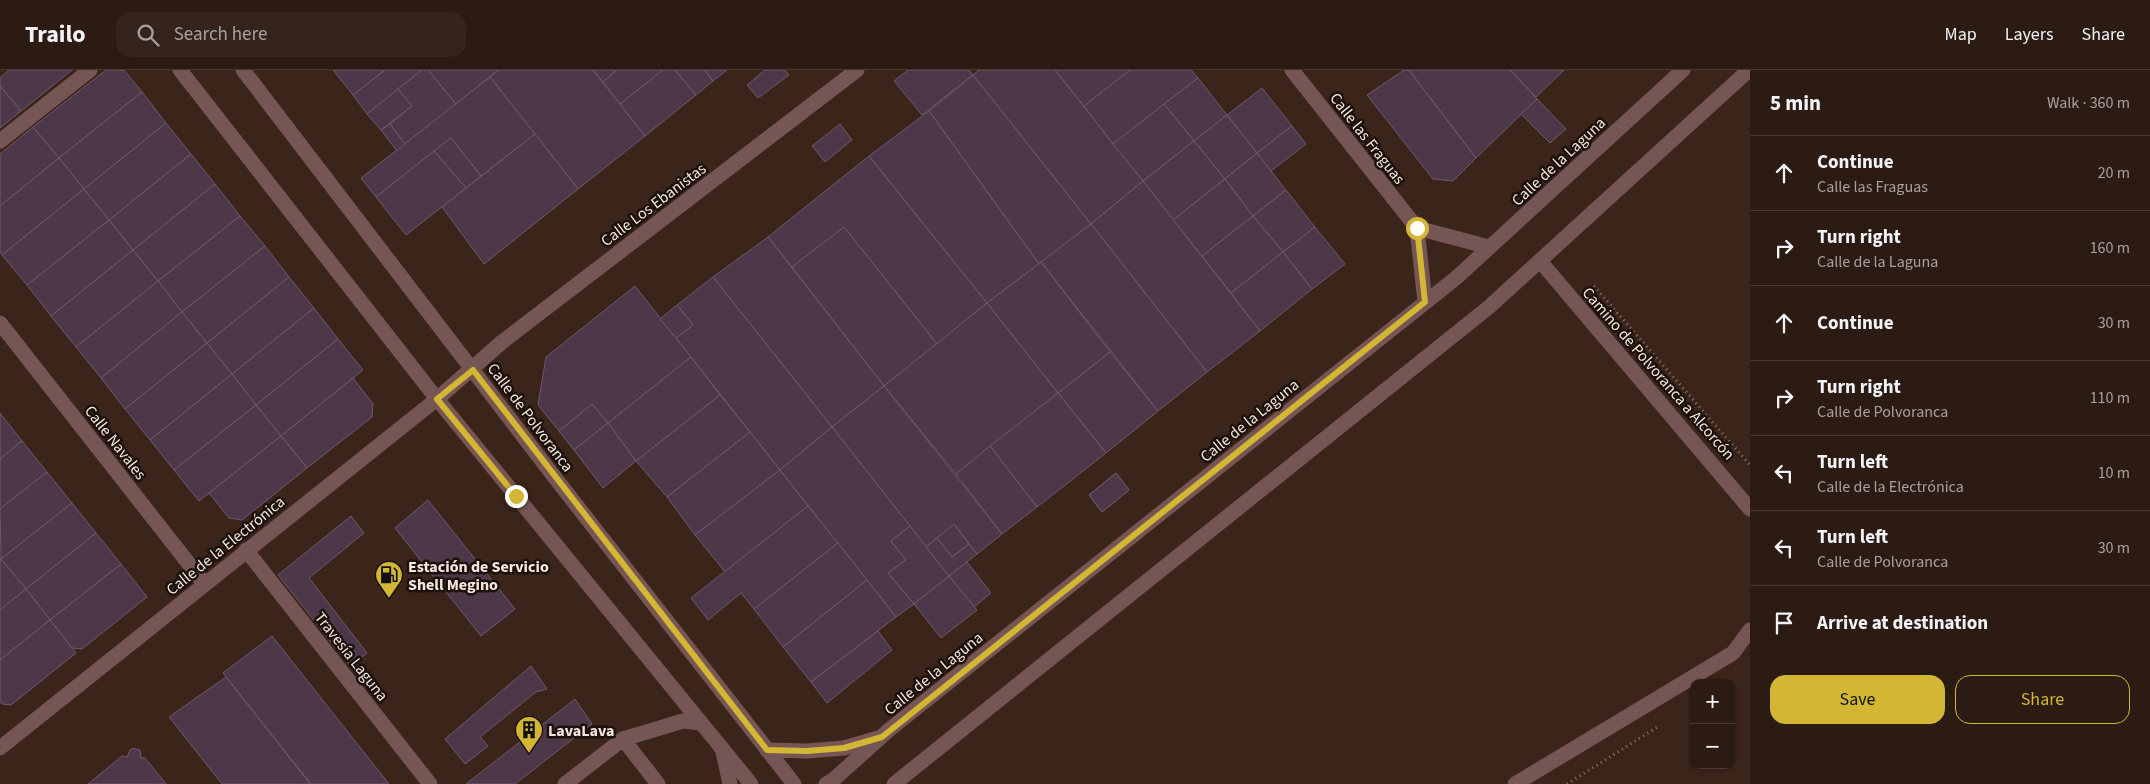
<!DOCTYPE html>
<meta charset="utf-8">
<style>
:root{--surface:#2c1b13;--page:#34241c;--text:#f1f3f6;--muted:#a6a1a0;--line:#483933;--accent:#d4b635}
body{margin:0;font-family:"Source Sans 3",sans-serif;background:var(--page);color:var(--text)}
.controls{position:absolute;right:15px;bottom:15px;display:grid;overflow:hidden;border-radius:10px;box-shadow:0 1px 4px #0004}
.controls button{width:45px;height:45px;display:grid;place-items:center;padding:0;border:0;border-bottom:1px solid var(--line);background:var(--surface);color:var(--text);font:25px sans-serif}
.stop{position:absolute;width:15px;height:15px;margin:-11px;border:4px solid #d4b635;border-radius:50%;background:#fff}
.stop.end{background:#d4b635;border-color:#fff;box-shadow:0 1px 5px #0008}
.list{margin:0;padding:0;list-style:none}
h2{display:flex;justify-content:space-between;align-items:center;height:65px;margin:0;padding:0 20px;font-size:21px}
h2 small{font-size:16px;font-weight:400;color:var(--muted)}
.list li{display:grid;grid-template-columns:32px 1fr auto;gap:15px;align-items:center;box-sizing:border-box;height:75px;padding:0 20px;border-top:1px solid var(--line)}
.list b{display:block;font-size:19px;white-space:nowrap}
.list p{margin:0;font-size:16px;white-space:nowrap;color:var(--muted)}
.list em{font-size:16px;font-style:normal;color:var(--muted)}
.actions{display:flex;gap:10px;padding:15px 20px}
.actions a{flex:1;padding:11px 0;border:1px solid var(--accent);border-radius:15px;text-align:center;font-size:18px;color:var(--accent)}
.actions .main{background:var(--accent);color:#111}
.icon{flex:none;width:28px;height:28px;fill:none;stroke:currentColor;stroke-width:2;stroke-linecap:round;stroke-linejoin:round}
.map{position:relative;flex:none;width:1750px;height:714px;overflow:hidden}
header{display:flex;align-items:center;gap:30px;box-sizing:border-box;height:70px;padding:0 25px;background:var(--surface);border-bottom:1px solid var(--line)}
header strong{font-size:24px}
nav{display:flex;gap:28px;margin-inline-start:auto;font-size:18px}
.search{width:350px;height:45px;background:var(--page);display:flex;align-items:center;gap:12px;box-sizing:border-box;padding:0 18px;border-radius:15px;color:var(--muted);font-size:19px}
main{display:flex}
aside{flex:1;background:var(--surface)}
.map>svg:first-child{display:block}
.building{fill:#4d384a;stroke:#70596c}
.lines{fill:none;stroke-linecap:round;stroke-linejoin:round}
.path{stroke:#8e7a71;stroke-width:3;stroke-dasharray:1 4;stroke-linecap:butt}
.minor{stroke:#765654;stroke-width:15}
.route{stroke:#d4b635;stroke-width:6}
.labels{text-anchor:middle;stroke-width:5;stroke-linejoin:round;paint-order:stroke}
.street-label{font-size:16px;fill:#f6e6df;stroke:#1b110b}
.poi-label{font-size:16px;font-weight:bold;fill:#f6e6df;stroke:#1b110b;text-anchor:start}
</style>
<header>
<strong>Trailo</strong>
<div class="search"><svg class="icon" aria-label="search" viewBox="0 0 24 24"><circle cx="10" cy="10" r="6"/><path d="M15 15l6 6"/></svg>Search here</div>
<nav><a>Map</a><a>Layers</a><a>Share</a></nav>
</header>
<main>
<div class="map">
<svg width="1750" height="714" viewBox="0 0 1750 714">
<rect width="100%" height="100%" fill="#3b2419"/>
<g class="building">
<polygon points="9,0 72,0 21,41 0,16 0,8"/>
<polygon points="106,0 124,0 142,22 59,88 33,57"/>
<polygon points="333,0 385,0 353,25"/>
<polygon points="385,0 422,0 367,44 353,25"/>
<polygon points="422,0 428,0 456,34 405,74 390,54 412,36 398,19"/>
<polygon points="428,0 498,0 456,34"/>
<polygon points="498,0 593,0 645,66 578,119 490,7"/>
<polygon points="593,0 617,0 603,12"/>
<polygon points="617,0 663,0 620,34 603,12"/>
<polygon points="663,0 675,0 696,25 645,66 620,34"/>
<polygon points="675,0 705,0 713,11 696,25"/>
<polygon points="705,0 727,0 713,11"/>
<polygon points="765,0 785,0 789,5 758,28 747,15"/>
<polygon points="908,0 969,0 973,5 922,45 894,11"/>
<polygon points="979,0 1055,0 1143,111 1091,154 973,5"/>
<polygon points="1055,0 1130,0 1084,36"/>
<polygon points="1130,0 1191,0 1198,8 1113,74 1084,36"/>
<polygon points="1404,0 1409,0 1476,88 1453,111 1433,109 1367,25"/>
<polygon points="1409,0 1510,0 1537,29 1476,88"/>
<polygon points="1510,0 1564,0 1536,27"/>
<polygon points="973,5 1091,154 1039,194 929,41"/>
<polygon points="490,7 535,64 481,106 451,68 376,127 361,108"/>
<polygon points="1198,8 1227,45 1194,71 1164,34"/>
<polygon points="0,16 21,41 0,58"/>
<polygon points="1262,18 1292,56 1257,83 1227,45"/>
<polygon points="398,19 412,36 381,60 367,44"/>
<polygon points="142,22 166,53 84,119 59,88"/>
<polygon points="1537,29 1566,59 1550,73 1521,44"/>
<polygon points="1164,34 1194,71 1143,111 1113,74"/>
<polygon points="929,41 1039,194 987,233 869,86"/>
<polygon points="1227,45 1257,83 1225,109 1194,71"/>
<polygon points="166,53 191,84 109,150 84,119"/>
<polygon points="390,54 405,74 397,81 381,60"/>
<polygon points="840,54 852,70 825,92 812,76"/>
<polygon points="1292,56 1306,74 1271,101 1257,83"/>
<polygon points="33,57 59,88 0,136 0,84"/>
<polygon points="535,64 578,119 484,194 442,137"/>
<polygon points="451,68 481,106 466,118 434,81"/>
<polygon points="1194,71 1225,109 1173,150 1143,111"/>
<polygon points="434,81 466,118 406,165 376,127"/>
<polygon points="1257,83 1286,120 1253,146 1225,109"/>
<polygon points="191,84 215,114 133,180 109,150"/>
<polygon points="869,86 987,233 937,274 844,157 792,197 768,167"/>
<polygon points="59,88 84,119 2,185 0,182 0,136"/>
<polygon points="1225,109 1253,146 1202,186 1173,150"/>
<polygon points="1143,111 1260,261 1207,302 1091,154"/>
<polygon points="215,114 240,146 158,211 133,180"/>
<polygon points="84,119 109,150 27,215 2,185"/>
<polygon points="1286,120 1315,157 1283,182 1253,146"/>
<polygon points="240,146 265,176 182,242 158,211"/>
<polygon points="1253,146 1283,182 1231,223 1202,186"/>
<polygon points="109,150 133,180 51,246 27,215"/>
<polygon points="1091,154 1207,302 1158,341 1041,192"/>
<polygon points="844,157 937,274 884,316 792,197"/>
<polygon points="1315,157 1345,194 1312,219 1283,182"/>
<polygon points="768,167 884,316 832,357 713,207"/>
<polygon points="265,176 289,207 207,273 182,242"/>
<polygon points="133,180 158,211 76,277 51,246"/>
<polygon points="1283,182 1312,219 1260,261 1231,223"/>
<polygon points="1041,192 1110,282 1058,323 987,233"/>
<polygon points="289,207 314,238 232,304 207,273"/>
<polygon points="713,207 832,357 780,400 676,268 693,255 677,235"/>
<polygon points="158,211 182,242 101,308 76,277"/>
<polygon points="635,216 691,287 608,353 592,334 559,361 538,335 546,287"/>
<polygon points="987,233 1058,323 956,404 884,316"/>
<polygon points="677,235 693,255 676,268 660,249"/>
<polygon points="314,238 338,269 256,335 232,304"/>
<polygon points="182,242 207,273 125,339 101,308"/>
<polygon points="338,269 363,300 281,366 256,335"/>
<polygon points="207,273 232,304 150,370 125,339"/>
<polygon points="1110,282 1158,341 1106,383 1058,323"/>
<polygon points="691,287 720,325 636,391 608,353"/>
<polygon points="232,304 256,335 174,400 150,370"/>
<polygon points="353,308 373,334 372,347 307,398 281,366"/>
<polygon points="884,316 1002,464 977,484 954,454 926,477 832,357"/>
<polygon points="1058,323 1106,383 1037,437 990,376"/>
<polygon points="720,325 750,362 667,427 636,391"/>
<polygon points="592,334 608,353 574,380 559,361"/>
<polygon points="256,335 281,366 199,431 174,400"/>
<polygon points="0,343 22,371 0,389"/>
<polygon points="608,353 636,391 603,418 574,380"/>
<polygon points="832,357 910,456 891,471 906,490 888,503 914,534 896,547 780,400"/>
<polygon points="750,362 780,400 695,465 667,427"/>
<polygon points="281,366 307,398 242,450 229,448 209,423"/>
<polygon points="22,371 47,402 0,439 0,389"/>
<polygon points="990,376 1037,437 1002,464 956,404"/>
<polygon points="780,400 808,436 725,502 695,465"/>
<polygon points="47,402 72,433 1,489 0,439"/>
<polygon points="1116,403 1129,420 1102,442 1089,425"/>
<polygon points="1116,403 1129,420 1102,442 1089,425"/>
<polygon points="428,430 515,539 481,566 395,458"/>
<polygon points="72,433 96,463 26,519 1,489"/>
<polygon points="808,436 838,473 754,539 741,523 708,550 691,528"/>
<polygon points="351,446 364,463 309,508 367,583 350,596 278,505"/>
<polygon points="954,454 969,474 952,487 937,468"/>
<polygon points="910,456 949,506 914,534 888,503 906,490 891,471"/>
<polygon points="96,463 121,494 50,550 26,519"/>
<polygon points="937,468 952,487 969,474 977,484 949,506 926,477"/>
<polygon points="838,473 867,510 783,577 754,539"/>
<polygon points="1,489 26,519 0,540 0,490"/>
<polygon points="967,492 991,523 974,537 949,506"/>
<polygon points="121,494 147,527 82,579 72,578 50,550"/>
<polygon points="949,506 977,540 941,568 914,534"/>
<polygon points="867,510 896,547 811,612 783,577"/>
<polygon points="26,519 50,550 0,590 0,540"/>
<polygon points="50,550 76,583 11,635 2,634 0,632 0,590"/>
<polygon points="878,561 892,580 827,633 811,612"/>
<polygon points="272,566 389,714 311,714 223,603"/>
<polygon points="531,596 547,619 536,622 480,667 488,676 465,694 445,669"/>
<polygon points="226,607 310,714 222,714 169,647"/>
<polygon points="575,629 592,654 515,714 466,714"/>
<polygon points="133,678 140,680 141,688 145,688 166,714 88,714 122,686 127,687 130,680"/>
</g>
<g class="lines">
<g class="path">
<polyline points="1594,216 1750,395"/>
<polyline points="1567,714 1659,656"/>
</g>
<g class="minor">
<polyline points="180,0 437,329 751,714"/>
<polyline points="243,0 549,400 794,714"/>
<polyline points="1292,0 1417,158 1425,232"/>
<polyline points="0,71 90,0"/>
<polyline points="1417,158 1489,177"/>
<polyline points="1540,191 1750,439"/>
<polyline points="0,253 204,513"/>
<polyline points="246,480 430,714"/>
<polyline points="623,669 658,714"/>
<polyline points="0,678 437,329 502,272 857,0"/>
<polyline points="767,680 807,681 844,678 878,668"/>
<polyline points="723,682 730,714"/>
<polyline points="565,714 623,669 683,651 701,653"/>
<polyline points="826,714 833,710 890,659 1456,208 1683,0"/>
<polyline points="894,714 1489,237 1749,0"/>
<polyline points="1515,714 1733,583 1750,560"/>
</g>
</g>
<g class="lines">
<polyline class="route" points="516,426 437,329 473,300 767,680 807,681 844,678 882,667 1425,232 1417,158"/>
</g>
<defs>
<symbol id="fuel-pin" viewBox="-11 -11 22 30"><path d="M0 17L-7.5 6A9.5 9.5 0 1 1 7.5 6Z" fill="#d4b635" stroke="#1b110b"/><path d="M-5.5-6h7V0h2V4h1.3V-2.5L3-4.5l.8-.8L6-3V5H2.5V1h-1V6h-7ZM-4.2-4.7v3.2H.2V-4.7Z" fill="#111"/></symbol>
<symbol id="building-pin" viewBox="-11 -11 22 30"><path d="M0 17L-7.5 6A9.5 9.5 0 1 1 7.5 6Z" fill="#d4b635" stroke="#1b110b"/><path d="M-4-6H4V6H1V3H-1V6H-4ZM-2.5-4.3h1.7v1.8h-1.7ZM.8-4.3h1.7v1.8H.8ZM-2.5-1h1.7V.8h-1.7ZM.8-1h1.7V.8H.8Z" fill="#111"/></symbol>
</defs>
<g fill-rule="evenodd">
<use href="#fuel-pin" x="373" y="489" width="32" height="43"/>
<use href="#building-pin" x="513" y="644" width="32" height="43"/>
</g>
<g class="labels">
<g class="street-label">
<text transform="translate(1368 68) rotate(52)" y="6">Calle las Fraguas</text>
<text transform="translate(1558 91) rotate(-43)" y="6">Calle de la Laguna</text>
<text transform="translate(653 134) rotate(-37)" y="6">Calle Los Ebanistas</text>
<text transform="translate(1659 303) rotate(49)" y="6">Camino de Polvoranca a Alcorcón</text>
<text transform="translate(531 347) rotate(53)" y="6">Calle de Polvoranca</text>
<text transform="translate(1249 350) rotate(-39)" y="6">Calle de la Laguna</text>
<text transform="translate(116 372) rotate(52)" y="6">Calle Navales</text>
<text transform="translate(225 475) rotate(-39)" y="6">Calle de la Electrónica</text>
<text transform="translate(352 586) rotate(52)" y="6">Travesía Laguna</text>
<text transform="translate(933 603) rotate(-39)" y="6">Calle de la Laguna</text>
</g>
<g class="poi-label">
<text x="408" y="502">Estación de Servicio<tspan x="408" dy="18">Shell Megino</tspan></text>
<text x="548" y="666">LavaLava</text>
</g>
</g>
</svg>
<div class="controls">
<button>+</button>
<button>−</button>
</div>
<div class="stop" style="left:1417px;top:158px"></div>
<div class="stop end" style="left:516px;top:426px"></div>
</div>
<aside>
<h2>5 min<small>Walk · 360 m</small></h2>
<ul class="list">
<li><svg class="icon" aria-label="ahead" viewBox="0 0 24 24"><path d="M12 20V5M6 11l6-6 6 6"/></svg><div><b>Continue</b><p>Calle las Fraguas</p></div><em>20 m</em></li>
<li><svg class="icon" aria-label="right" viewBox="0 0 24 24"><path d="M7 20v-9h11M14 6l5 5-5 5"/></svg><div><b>Turn right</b><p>Calle de la Laguna</p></div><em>160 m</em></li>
<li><svg class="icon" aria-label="ahead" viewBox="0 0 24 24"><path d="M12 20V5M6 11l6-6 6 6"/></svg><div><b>Continue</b></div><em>30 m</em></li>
<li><svg class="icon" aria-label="right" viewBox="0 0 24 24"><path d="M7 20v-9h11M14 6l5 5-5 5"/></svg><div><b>Turn right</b><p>Calle de Polvoranca</p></div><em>110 m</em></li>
<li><svg class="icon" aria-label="left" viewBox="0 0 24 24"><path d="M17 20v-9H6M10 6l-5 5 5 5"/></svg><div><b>Turn left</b><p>Calle de la Electrónica</p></div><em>10 m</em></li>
<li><svg class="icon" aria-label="left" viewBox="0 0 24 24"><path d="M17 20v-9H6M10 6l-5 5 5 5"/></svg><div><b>Turn left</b><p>Calle de Polvoranca</p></div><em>30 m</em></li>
<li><svg class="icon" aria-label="arrive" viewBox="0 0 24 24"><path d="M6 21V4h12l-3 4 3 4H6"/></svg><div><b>Arrive at destination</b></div></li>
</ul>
<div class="actions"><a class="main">Save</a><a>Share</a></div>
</aside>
</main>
